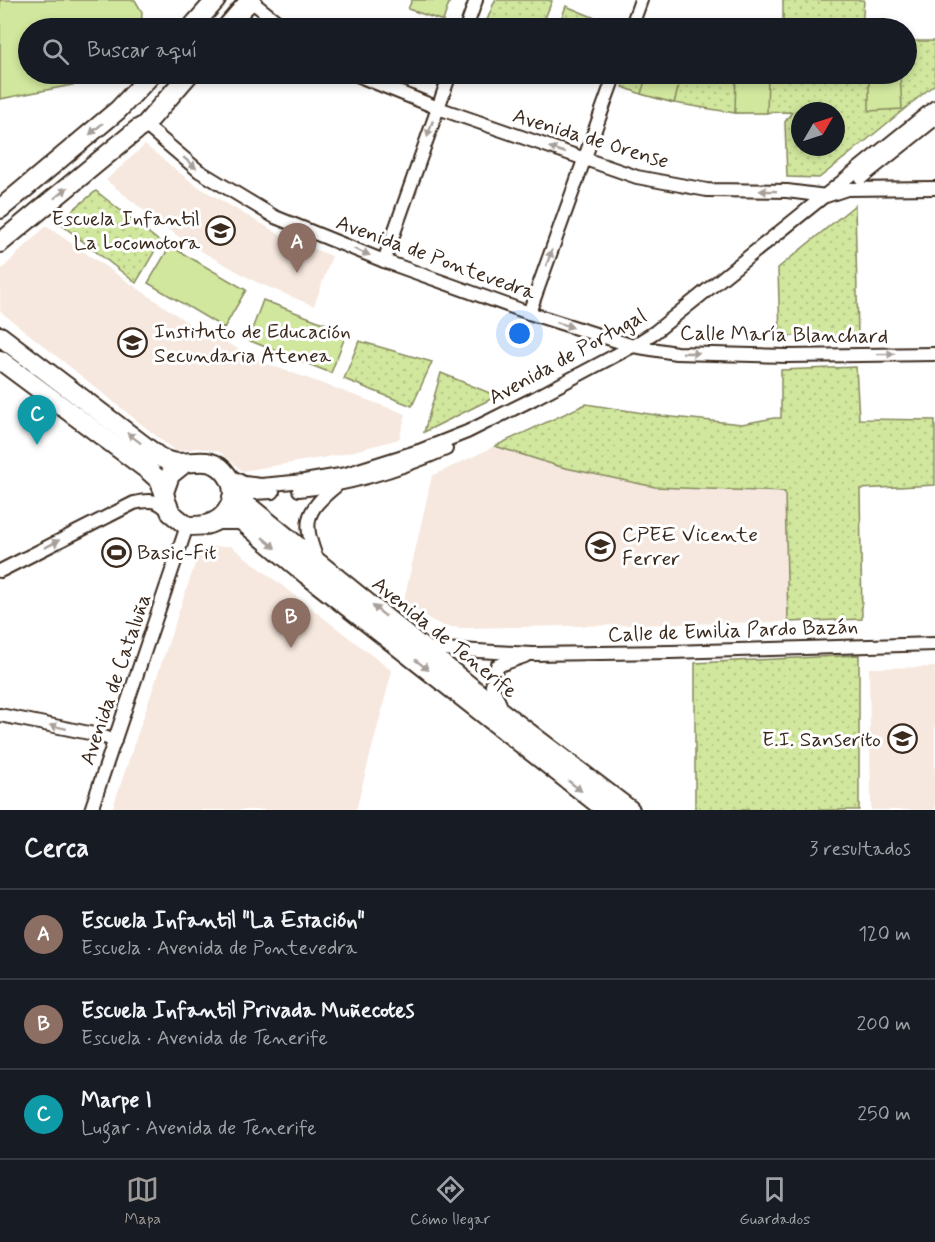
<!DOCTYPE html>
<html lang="es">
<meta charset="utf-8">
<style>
:root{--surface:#171b24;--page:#242831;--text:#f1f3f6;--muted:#9ea1a6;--line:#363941;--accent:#9f9995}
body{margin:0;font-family:Mynerve,sans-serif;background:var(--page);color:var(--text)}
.compass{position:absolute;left:791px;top:102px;width:54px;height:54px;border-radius:50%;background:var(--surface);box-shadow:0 3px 9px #0003;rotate:51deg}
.you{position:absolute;left:520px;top:334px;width:21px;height:21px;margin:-15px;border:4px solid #fff;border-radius:50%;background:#1a73e8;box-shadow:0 0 0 9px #1a73e833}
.badge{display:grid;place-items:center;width:39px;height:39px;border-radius:50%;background:var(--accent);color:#fff;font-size:20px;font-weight:700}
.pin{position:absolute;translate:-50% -50px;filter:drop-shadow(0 2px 3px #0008)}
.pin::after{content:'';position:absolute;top:32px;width:21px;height:18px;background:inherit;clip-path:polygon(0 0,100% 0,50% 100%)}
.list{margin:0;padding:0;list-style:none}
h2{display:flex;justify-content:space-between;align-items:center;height:78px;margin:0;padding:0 24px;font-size:26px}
h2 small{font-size:20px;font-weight:400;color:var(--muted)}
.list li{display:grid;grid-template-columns:39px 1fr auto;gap:18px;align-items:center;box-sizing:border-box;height:90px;padding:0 24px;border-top:2px solid var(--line)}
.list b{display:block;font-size:22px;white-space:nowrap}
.list p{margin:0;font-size:20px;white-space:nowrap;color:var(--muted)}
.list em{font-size:20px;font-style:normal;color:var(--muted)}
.icon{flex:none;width:33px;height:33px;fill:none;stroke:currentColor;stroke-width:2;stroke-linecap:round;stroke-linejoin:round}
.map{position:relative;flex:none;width:935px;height:810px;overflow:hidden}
.search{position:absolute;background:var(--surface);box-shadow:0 3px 9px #0003;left:18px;right:18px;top:18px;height:66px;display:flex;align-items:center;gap:15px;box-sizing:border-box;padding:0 21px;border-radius:33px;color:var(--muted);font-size:22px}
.sheet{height:348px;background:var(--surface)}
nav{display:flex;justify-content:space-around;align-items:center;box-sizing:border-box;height:84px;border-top:2px solid var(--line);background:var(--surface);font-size:16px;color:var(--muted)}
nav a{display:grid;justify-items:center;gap:3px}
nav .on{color:var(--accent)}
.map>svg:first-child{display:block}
.built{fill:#f6e8de}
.park{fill:url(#park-dots);stroke:#86885e;stroke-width:1.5;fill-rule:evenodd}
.pitch{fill:#d1e79d;stroke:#86885e;stroke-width:1.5}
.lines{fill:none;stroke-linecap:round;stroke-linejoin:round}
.street-casing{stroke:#3b2a1e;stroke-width:16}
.secondary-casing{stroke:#3b2a1e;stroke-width:22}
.street{stroke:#fff;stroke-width:12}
.secondary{stroke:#fff;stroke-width:18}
.oneway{fill:#a79f9a}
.labels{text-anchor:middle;stroke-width:6;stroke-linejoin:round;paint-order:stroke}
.street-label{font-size:21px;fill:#3b2a1e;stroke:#fff}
.poi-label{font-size:21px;fill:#3b2a1e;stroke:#fff;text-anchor:start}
</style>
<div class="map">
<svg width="935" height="810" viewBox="0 0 935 810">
<defs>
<pattern id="park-dots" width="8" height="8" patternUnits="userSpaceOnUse" patternTransform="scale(1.5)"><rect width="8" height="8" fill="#d1e79d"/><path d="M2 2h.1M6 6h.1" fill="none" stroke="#b4c687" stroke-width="1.8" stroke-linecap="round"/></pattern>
</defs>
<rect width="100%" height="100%" fill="#fff"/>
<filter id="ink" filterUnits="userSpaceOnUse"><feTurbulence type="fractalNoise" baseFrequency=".0167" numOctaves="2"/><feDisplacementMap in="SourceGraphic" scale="12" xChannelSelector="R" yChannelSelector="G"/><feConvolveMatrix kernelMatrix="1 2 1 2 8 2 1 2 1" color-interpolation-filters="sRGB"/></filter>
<g filter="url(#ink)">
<g class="built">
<polygon points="145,145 194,184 239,211 288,239 332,256 314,306 256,282 192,246 157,221 106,180"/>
<polygon points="46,226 187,322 265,363 406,414 399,439 339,455 242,471 230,460 218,451 198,448 175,451 0,311 0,271"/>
<polygon points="495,446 561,467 655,487 785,492 788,622 460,628 444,626 431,620 404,600 432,476"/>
<polygon points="231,546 392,671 356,810 112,810 197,558 211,547"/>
<polygon points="935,667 935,810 871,810 869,668"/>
</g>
<g class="park">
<polygon points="495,0 548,0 552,1 541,28 484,28"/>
<polygon points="783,0 864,0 862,28 783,28"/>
<polygon points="566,6 612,25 611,28 558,28"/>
<path d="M907,41h28v43l-83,68 -33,26 -32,-1 -2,-55 7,-10 -57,1 -61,-10 -33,-9 -18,-7 5,-13h278zM800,111h36v36h-36z"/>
<polygon points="96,191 160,242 136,283 58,222"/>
<polygon points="855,205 858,336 780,336 778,268"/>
<polygon points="359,341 432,362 412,406 344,379"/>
<polygon points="856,367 859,419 935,420 935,485 860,489 862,619 788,622 785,492 655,487 561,467 495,446 586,404 662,416 742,424 774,418 781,418 781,370"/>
<polygon points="441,373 497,396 424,432"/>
<polygon points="859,655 859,810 695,810 695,663"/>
</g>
<g class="pitch">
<polygon points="0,0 135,0 142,12 141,28 28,28 28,74 113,74 103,79 0,99"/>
<polygon points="412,0 450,0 443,21 408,9"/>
<polygon points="647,74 682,74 674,103 641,94"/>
<polygon points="736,74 768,74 767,113 735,113"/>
<polygon points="869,74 900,74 902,109 869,111"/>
<polygon points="170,246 246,290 224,328 148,283"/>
<polygon points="263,300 347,332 331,373 248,340"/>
</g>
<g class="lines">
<defs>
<g id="street">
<polyline points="251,1 285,28"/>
<polyline points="466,28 476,0"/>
<polyline points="631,28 641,0"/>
<polyline points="355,74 364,78 438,108 637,177 707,190 787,191 826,196 847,189 935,188"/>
<polyline points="145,125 199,171 275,217 384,261 529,313 633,346 676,353 787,356 935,354"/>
<polyline points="861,178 935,119"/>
<polyline points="384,261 450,74"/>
<polyline points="529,313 615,74"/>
<polyline points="226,474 244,483 261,485 304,481 346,474 419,451 467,432 533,399 633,346 655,332 935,107"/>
<path d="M299,490c51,-5 101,-21 147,-41"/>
<polyline points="232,494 273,492"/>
<path d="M318,562c-15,-39 -15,-49 18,-76"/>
<path d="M0,571l134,-68c17,-4 24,-3 36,9"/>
<polyline points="425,648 532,654 671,652 935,644"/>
<polyline points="502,709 492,686 497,666 525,656"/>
<polyline points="0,715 99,735 115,741"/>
<polyline points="91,810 187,526"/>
</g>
<g id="secondary">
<polyline points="191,28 216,0"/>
<polyline points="226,28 244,7 252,0"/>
<polyline points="0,209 118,110 152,74"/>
<polyline points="0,243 138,129 145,125 189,74"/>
<path d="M0,336l159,121c4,2 8,4 13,5 20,4 40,-9 55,13 14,20 1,45 -22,50 -6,1 -12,1 -18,1l-16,-13 -5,-12 -2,-9 6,-17 15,-12"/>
<polyline points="0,360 149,471 159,480 164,492"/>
<polyline points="232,498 252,509 504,714 630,810"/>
<polyline points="219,520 241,520 307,575 606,810"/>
</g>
</defs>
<use href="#street" class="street-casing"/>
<use href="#secondary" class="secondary-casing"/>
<use href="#street" class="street"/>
<use href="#secondary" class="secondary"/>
</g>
<defs><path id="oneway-solid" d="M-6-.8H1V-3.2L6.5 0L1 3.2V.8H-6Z" transform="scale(1.5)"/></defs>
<g class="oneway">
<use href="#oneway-solid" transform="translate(96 129) rotate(139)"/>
<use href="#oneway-solid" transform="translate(430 129) rotate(109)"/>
<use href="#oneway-solid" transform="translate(557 150) rotate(-161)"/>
<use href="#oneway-solid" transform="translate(190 163) rotate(41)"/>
<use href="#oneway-solid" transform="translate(768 191) rotate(-179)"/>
<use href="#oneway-solid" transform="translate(61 193) rotate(-39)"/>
<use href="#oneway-solid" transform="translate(362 252) rotate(22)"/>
<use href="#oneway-solid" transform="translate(549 258) rotate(-70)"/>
<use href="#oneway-solid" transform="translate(565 325) rotate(18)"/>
<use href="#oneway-solid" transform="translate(691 353) rotate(2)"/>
<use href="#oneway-solid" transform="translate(886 354) rotate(-1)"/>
<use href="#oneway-solid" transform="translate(134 438) rotate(-143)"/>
<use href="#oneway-solid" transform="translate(269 543) rotate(40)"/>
<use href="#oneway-solid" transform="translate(52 544) rotate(-27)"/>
<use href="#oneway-solid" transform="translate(379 611) rotate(-141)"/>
<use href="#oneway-solid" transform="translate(422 665) rotate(38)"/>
<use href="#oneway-solid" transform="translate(58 727) rotate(-168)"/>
<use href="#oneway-solid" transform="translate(575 786) rotate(38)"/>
</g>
</g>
<defs>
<symbol id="school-ring" viewBox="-11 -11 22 22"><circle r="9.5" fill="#fff" stroke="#3b2a1e" stroke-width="1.5"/><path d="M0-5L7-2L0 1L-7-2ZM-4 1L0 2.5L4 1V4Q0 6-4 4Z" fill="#3b2a1e"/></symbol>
<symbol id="stadium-ring" viewBox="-11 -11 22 22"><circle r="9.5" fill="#fff" stroke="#3b2a1e" stroke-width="1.5"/><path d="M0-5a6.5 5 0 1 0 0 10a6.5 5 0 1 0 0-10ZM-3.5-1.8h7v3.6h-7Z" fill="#3b2a1e"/></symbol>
</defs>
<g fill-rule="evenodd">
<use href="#school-ring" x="204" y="214" width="33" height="33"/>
<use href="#school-ring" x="116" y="326" width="33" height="33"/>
<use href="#school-ring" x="584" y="530" width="33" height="33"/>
<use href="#stadium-ring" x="100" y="536" width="33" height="33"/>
<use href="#school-ring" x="886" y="722" width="33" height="33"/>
</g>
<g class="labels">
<g class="street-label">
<text transform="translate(591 138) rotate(17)" y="7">Avenida de Orense</text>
<text transform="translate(436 257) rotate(20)" y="7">Avenida de Pontevedra</text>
<text transform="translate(784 334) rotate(1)" y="7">Calle María Blanchard</text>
<text transform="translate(567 356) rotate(-29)" y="7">Avenida de Portugal</text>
<text transform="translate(733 630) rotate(-2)" y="7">Calle de Emilia Pardo Bazán</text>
<text transform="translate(445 637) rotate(39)" y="7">Avenida de Tenerife</text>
<text transform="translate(115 679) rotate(-71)" y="7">Avenida de Cataluña</text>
</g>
<g class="poi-label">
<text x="200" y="225" text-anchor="end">Escuela Infantil<tspan x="200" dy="24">La Locomotora</tspan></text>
<text x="154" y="338">Instituto de Educación<tspan x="154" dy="24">Secundaria Atenea</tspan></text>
<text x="622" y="541">CPEE Vicente<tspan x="622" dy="24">Ferrer</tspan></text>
<text x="137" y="559">Basic-Fit</text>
<text x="881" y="746" text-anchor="end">E.I. Sanserito</text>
</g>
</g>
</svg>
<svg class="compass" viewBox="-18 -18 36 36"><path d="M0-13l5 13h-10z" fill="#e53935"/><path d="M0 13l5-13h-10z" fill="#9ea1a6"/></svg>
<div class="you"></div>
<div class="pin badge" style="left:297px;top:273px;background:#8d6e63">A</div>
<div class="pin badge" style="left:291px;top:648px;background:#8d6e63">B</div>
<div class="pin badge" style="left:37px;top:445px;background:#0f9aa8">C</div>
<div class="search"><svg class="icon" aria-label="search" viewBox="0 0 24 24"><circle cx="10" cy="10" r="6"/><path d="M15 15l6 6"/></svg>Buscar aquí</div>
</div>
<section class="sheet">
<h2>Cerca<small>3 resultados</small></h2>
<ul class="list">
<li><span class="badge" style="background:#8d6e63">A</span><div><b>Escuela Infantil &quot;La Estación&quot;</b><p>Escuela · Avenida de Pontevedra</p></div><em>120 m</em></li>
<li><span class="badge" style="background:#8d6e63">B</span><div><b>Escuela Infantil Privada Muñecotes</b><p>Escuela · Avenida de Tenerife</p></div><em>200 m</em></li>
<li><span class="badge" style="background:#0f9aa8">C</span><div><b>Marpe I</b><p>Lugar · Avenida de Tenerife</p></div><em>250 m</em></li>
</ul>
</section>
<nav>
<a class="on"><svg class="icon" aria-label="map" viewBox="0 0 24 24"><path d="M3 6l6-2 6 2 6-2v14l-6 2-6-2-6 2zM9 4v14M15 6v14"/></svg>Mapa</a>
<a><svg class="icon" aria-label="directions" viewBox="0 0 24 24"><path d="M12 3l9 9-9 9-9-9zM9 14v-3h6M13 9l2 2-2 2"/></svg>Cómo llegar</a>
<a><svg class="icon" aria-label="saved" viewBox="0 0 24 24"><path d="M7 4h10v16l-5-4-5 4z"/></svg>Guardados</a>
</nav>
